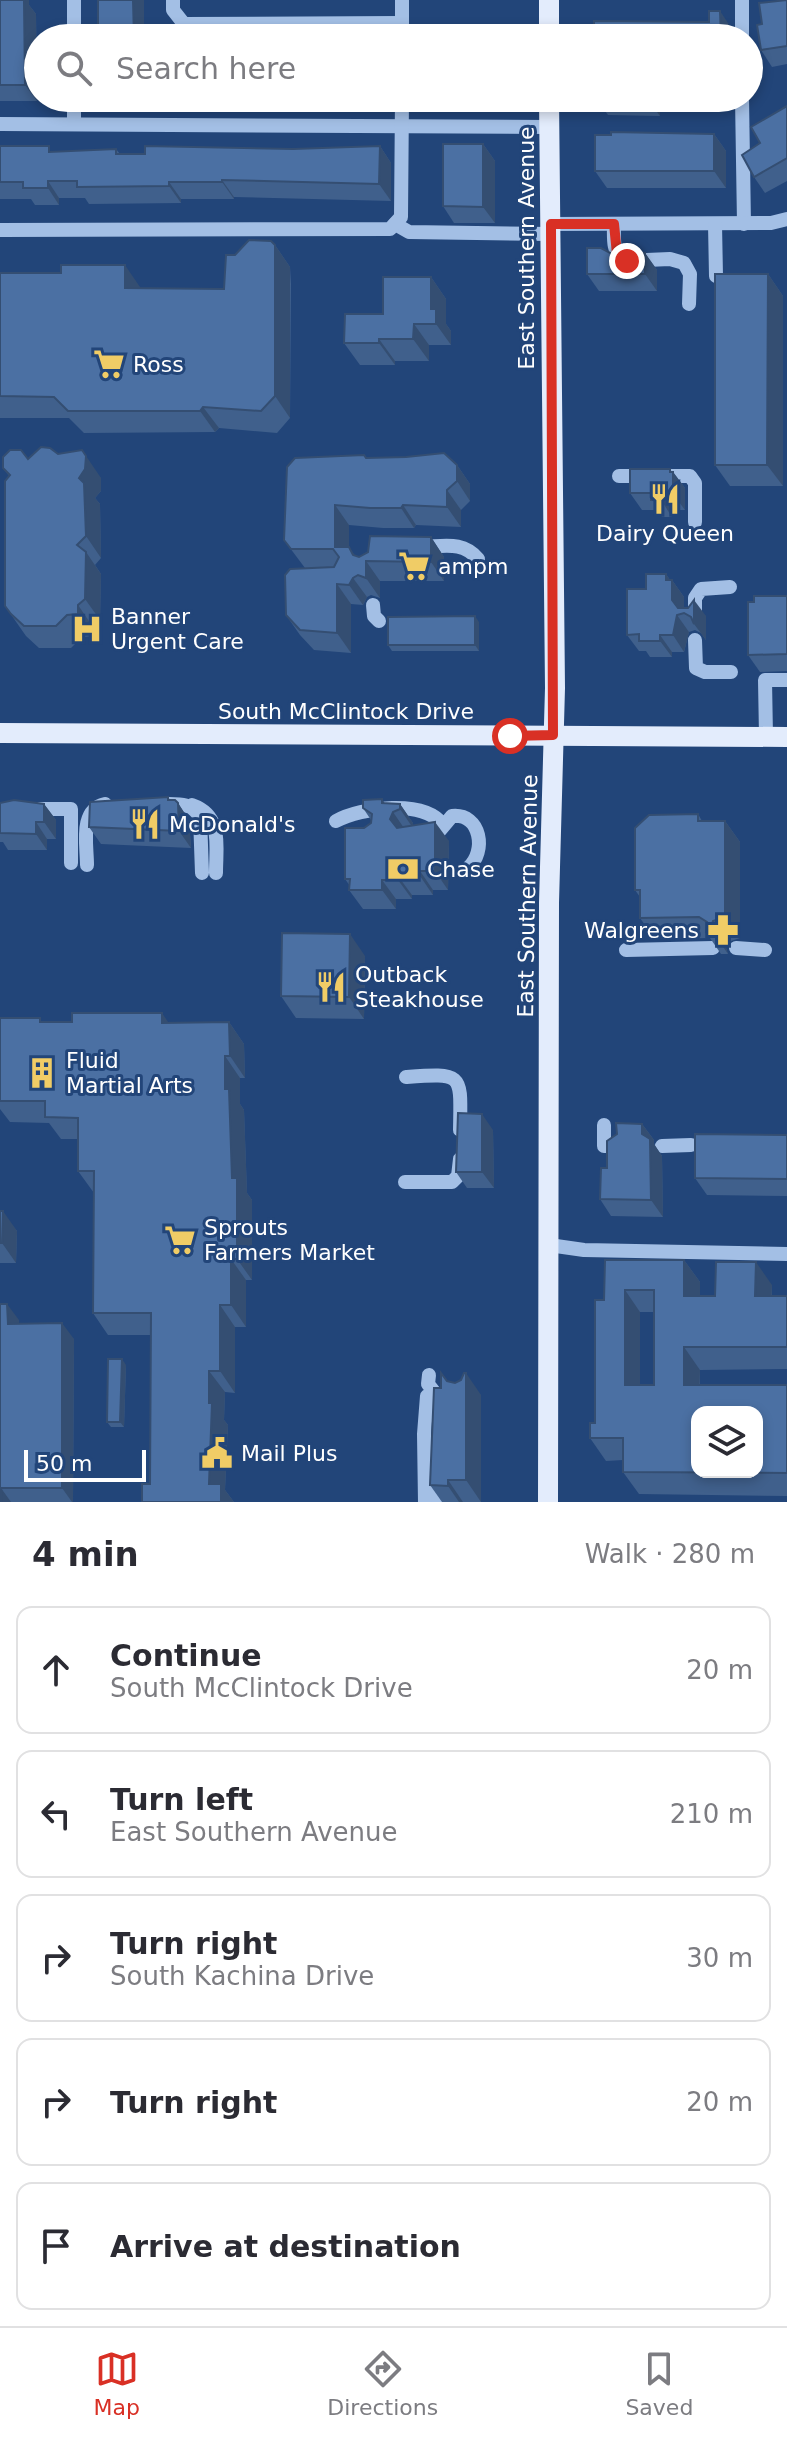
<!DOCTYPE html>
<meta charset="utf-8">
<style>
:root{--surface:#fff;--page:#f7f7f7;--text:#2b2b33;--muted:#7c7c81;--line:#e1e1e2;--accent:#d93025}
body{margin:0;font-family:"DejaVu Sans",sans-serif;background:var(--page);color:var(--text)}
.controls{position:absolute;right:24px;bottom:24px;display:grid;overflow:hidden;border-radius:16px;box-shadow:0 4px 12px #0003}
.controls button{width:72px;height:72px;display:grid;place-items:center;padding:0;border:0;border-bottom:2px solid var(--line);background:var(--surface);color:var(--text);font:40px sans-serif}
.scale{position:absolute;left:24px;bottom:20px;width:122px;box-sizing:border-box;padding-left:8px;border:4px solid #fff;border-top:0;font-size:22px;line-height:28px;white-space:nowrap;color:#fff;-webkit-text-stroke:6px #224579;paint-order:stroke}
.stop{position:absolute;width:24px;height:24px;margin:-18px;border:6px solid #d93025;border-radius:50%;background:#fff}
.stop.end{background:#d93025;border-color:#fff;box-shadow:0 2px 8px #0008}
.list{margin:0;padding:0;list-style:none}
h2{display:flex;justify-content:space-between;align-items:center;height:104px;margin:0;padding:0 32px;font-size:34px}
h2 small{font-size:26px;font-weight:400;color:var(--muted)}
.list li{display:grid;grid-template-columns:52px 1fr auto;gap:24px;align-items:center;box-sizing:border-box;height:128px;margin:0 16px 16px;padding:0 16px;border:2px solid var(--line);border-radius:16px}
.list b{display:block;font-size:30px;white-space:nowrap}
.list p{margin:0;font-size:26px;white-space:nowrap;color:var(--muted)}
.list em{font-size:26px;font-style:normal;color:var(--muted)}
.icon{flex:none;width:44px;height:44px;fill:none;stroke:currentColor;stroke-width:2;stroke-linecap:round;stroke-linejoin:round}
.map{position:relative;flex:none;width:787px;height:1502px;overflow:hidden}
.search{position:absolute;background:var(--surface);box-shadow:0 4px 12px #0003;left:24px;right:24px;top:24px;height:88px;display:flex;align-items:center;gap:20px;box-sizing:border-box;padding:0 28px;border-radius:44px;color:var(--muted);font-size:30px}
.sheet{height:824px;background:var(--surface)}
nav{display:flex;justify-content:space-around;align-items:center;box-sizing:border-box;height:112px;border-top:2px solid var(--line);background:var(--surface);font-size:22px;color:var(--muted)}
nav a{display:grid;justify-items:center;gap:4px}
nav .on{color:var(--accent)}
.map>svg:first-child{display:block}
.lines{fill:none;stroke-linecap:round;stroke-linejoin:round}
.minor{stroke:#a3bfe5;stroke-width:14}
.major{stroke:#e3ecfc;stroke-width:20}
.wall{fill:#40608c;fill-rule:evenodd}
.shaded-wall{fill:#344e72}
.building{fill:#4b70a3;stroke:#344e72;stroke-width:2;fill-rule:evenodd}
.route{stroke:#d93025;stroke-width:10}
.labels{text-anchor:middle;stroke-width:6;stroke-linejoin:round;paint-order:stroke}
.street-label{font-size:22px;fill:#fff;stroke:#224579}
.poi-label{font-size:22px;fill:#fff;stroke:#224579;text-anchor:start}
</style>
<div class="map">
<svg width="787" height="1502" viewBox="0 0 787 1502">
<rect width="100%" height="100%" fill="#224579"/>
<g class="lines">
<g class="minor">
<polyline points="74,0 74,38"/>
<polyline points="173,0 173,10 184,24 402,23"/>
<polyline points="402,0 402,38"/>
<polyline points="742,0 742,38"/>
<polyline points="74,98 74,124"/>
<polyline points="742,98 744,224"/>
<polyline points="0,124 549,127"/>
<polyline points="395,224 409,232 550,234"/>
<polyline points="551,224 771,223 787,219"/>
<path d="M614,224c0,13 -2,27 9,37l47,-2 14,4 6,11 -1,30"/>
<polyline points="715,224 716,276"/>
<polyline points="0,230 390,229 401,217 402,98"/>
<polyline points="619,476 690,476 695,483 695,522"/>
<path d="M419,547c24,0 43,-7 59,12"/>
<polyline points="373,605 374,616 379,621"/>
<polyline points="695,616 695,598 701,589 730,587"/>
<polyline points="695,640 696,668 705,672 731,672"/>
<polyline points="766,736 765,680 787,680"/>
<path d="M162,804c16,0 29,-2 38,13l2,56"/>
<path d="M192,805c31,11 24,40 24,68"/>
<polyline points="32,809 71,809 71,863"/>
<path d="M336,821c25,-14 89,-22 107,4"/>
<path d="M427,837l9,-2 16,-19c29,-3 35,36 16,52"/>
<path d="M87,865c0,-21 -8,-55 18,-61"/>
<polyline points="736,948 765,950"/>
<polyline points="626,950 713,948"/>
<path d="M406,1077c58,-4 55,-4 54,53"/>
<polyline points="604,1125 604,1146 620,1146"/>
<polyline points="662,1146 691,1145"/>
<polyline points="405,1182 452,1182 458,1176 460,1159"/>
<polyline points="549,1245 584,1250 787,1254"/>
<polyline points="429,1375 428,1384 435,1393 435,1408"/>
<polyline points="435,1477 436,1502"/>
<polyline points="425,1502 424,1434 427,1396"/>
</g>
<g class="major">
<polyline points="549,0 549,38"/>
<polyline points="0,733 787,737"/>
<polyline points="548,1502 549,903 555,688 549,98"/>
</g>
</g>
<g class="wall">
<polygon points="0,0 29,0 29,5 36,14 37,101 0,101"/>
<polygon points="787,0 787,64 772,67 761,50 762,24"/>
<polygon points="121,98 151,98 151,101 123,101"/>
<polygon points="596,98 660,98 660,116 608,115"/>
<polygon points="787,106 787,181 765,193 754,177 760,143"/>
<polygon points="714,134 726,151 726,188 607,188 595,171"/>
<polygon points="483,144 495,161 495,223 454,223 443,206"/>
<polygon points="0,146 53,152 116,149 120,154 380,146 391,163 391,201 234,197 234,199 181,199 181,203 89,204 85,198 59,198 59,205 35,205 31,199 0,199"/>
<polygon points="275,245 290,267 291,284 290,418 277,433 219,428 215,432 84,433 69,418 0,418 0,273 140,287 140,288 224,289 235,255"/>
<polygon points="645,253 657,270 657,291 599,291 587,274"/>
<polygon points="768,274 783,296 783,486 730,486 715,465"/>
<polygon points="431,277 446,299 446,324 451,331 451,345 429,345 429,361 395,361 395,365 360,365 344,343"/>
<polygon points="58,454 101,478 101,491 95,498 100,504 101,558 95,565 101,574 100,620 93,627 93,636 82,637 71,648 39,648 26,636 5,606 9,476 3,468 28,459"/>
<polygon points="366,458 457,465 470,484 470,501 461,510 461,527 416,525 414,528 383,528 349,525 349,547 355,556 359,557 431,537 444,557 444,581 380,581 380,598 371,595 367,597 363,605 351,604 351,653 314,650 300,635 286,615 305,568 284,540"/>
<polygon points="671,472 673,472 685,488 685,510 673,510 672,517 662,517 657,510 642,510 630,493"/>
<polygon points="666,574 670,580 672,580 684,597 684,608 706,616 706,640 701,633 695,630 689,632 684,652 672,652 672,657 650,657 646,651 639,651 627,635 646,589"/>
<polygon points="787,596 787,671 760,672 748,655 754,602"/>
<polygon points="479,622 479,651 392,651 388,645"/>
<polygon points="168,797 170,800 178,803 189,820 191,848 101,844 89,827"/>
<polygon points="0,803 44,804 56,820 56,839 47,839 47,850 8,850 3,842 0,842"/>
<polygon points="385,803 400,804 413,823 413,826 449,841 448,890 433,890 433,895 412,895 412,899 396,899 396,909 363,909 349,890 350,886 345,879 364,828 371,823 371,820 363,808"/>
<polygon points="698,814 702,821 725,821 740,842 740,938 728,942 726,948 728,954 721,954 710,938 655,939 640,918 640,897 635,890"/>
<polygon points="365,956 364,1019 296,1018 281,996"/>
<polygon points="0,1018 43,1022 229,1022 244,1044 245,1078 240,1078 240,1104 244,1110 247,1193 252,1200 252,1280 246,1280 246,1327 235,1327 235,1393 225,1392 224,1420 228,1425 225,1490 234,1502 142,1502 150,1484 151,1335 108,1335 93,1313 94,1193 78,1171 78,1139 61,1139 49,1123 10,1122 0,1109"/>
<polygon points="642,1124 654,1140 654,1144 662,1156 663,1217 611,1216 600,1199 607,1168"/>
<polygon points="493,1130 494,1188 467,1188 456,1172"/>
<polygon points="787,1135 787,1196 707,1195 695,1178"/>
<polygon points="0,1211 17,1231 16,1263 0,1263"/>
<path d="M684,1260l16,22v14h15l57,-11v11h15v73l-87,1v15h87v111l-148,-2 -16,-22v-12l-17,1 -16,-23 5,-15 9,-123zM640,1312h14v73h-14z"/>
<polygon points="19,1320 19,1323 74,1339 73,1502 0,1502"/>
<polygon points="126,1365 124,1427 111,1427 107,1422"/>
<polygon points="447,1381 481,1395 481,1502 442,1502 430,1485 441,1388"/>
</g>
<g class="shaded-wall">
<polygon points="19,0 29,0 29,5 36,14 37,101 25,85"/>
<polygon points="133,0 144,0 144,38 134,38"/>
<polygon points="720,11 732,29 732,38 721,38"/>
<polygon points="482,28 489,38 482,38"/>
<polygon points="647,98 660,98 660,116"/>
<polygon points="714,134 726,151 726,188 714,171"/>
<polygon points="483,144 495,161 495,223 483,207"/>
<polygon points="380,146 391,163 391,201 379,184"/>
<polygon points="222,180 234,197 234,199 222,182"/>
<polygon points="48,181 59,198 59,205 48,188"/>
<polygon points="169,182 181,199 181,203 169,186"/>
<polygon points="275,245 290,267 290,418 275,396"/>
<polygon points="645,253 657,270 657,291 645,274"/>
<polygon points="125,265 140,287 141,310 125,288"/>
<polygon points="768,274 783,296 783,486 767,465"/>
<polygon points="431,277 446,299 446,324 451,331 451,345 436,324 431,309"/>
<polygon points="414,324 429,345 429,361 413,339"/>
<polygon points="379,339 395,361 395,365 379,343"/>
<polygon points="203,407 219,428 215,432 200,411"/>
<polygon points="82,450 101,478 101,491 95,498 100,504 101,558 86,536 79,478"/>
<polygon points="457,465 470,484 470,501 457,481"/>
<polygon points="670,469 673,474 673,472 685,488 685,510 673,494"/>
<polygon points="447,490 461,510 461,527 447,507"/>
<polygon points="661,493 673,510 672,517 661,500"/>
<polygon points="335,505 349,525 349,567 335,547"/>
<polygon points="403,505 416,525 414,528 401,508"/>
<polygon points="431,537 444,557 444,581 431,562"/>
<polygon points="349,547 363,567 366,561 380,581 380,598 366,578"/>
<polygon points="86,552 101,574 100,620 85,599"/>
<polygon points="666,574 672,583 672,580 684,597 684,614 682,614 672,600 666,580"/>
<polygon points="353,578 367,597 363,605 349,585"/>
<polygon points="337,584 351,604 351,653 337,633"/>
<polygon points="694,600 706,616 706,640 694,624"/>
<polygon points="78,605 93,627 93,636 78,614"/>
<polygon points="677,615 689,632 684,652 673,635"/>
<polygon points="475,616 479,622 479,651 475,645"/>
<polygon points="660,635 672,652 672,657 660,641"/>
<polygon points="168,797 178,812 178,803 189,820 191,848 179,831 168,800"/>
<polygon points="382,799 392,814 393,812 406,831 403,839 390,819 382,803"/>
<polygon points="44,804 56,820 56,839 44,822"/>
<polygon points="400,804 413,823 413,828 400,809"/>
<polygon points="725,821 740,842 740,938 725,917"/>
<polygon points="36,822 47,839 47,850 36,834"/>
<polygon points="435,822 449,841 448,890 435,871"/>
<polygon points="420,871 433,890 433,895 420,876"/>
<polygon points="398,876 412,895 412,899 398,880"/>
<polygon points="382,880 396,899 396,909 382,890"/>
<polygon points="713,921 728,942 726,948 728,954 713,932 711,927"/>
<polygon points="350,934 365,956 364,1019 349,997"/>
<polygon points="162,1013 177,1035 162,1023"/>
<polygon points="229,1022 244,1044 245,1078 230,1056"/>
<polygon points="225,1056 240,1078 240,1104 244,1110 247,1193 252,1200 252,1280 237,1259 232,1178 225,1089"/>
<polygon points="482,1114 493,1130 494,1188 482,1172"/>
<polygon points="642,1124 654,1140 654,1144 662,1156 663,1217 651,1200 642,1134"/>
<polygon points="3,1211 17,1231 16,1263 2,1243"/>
<polygon points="231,1259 246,1280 246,1327 231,1305"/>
<polygon points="684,1260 700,1282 700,1318 684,1296"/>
<polygon points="756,1262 772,1285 771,1319 755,1296"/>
<polygon points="625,1290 640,1312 640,1407 625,1385"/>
<polygon points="7,1304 19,1320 19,1340 8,1324"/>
<polygon points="220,1305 235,1327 235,1393 220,1371"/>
<polygon points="62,1323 74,1339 73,1502 72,1502 62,1488"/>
<polygon points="684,1347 700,1370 699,1407 684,1385"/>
<polygon points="122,1359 126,1365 124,1427 120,1422"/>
<polygon points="209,1371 225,1392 224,1420 228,1425 225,1490 234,1502 221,1502 209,1484"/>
<polygon points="466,1373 481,1395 481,1502 466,1480"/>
<polygon points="448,1480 463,1502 459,1502 448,1486"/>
<polygon points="1,1488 11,1502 2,1502"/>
</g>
<g class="building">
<polygon points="0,0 24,0 25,85 0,85"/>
<polygon points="98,0 133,0 134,38 98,38"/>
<polygon points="787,0 787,46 761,50 757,25 762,24 759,3"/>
<polygon points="709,11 720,11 721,38 594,38 594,21 709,22"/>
<polygon points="398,28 482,28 482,38 371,38 398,37"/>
<polygon points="168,36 265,38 168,38"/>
<polygon points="787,106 787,158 754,177 742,155 760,143 751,127"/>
<polygon points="611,132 714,134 714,171 595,171 595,135 611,135"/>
<polygon points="443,144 483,144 483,207 443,206"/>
<polygon points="0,146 49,146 49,152 116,149 116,154 145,154 145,146 293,149 380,146 379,184 222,180 222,182 169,182 169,186 77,187 77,181 48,181 48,188 23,188 23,182 0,182"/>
<polygon points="249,240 271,241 275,245 275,396 261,411 203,407 200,411 68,411 54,397 0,396 0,273 61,273 61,265 125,265 125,288 224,289 226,255 235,255"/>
<polygon points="587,248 601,248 612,254 645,253 645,274 587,274"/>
<polygon points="715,274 768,274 767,465 715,465"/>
<polygon points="383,277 431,277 431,309 436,309 436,324 414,324 413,339 379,339 379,343 344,343 345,314 383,314"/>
<polygon points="41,447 50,448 58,454 82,450 86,456 85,469 79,478 84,483 86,536 77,545 86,552 85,599 78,605 78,614 67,615 56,626 24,626 11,614 5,606 5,481 10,475 3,468 3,457 10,450 21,450 28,459"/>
<polygon points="444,453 457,465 457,481 447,490 447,507 403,505 401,508 370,508 335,505 335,547 349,547 353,555 359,557 368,552 370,536 431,537 431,562 366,561 366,578 358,575 353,578 349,585 337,584 337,633 300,630 286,615 285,575 290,569 334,567 339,557 333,549 291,549 284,540 287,467 295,458 364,455 366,458 406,457"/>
<polygon points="630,469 670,469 670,472 673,472 673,494 661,493 661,500 651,500 651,493 630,493"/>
<polygon points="646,574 666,574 666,580 672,580 672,600 678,608 688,608 694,600 694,624 691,617 684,613 677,615 673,635 660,635 660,641 639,641 639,634 627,635 627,589 646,589"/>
<polygon points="754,596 787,596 787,654 748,655 748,602 754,602"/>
<polygon points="475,616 475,645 388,645 388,617"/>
<polygon points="168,797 168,800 175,800 178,803 179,831 89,827 90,802"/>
<polygon points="382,799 382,803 400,804 400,809 393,812 390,819 397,828 435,822 435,871 420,871 420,876 398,876 398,880 382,880 382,890 349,890 350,879 345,879 345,828 364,828 371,823 372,814 363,808 363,800"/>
<polygon points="14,800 44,804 44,822 36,822 36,834 0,833 0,803"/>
<polygon points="698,814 698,821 725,821 725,917 713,921 711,927 713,932 706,932 707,922 699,917 640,918 640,890 635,890 635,828 649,815"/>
<polygon points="282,933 350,934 349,997 281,996"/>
<polygon points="72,1013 162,1013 162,1023 229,1022 230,1056 225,1056 225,1089 229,1089 232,1178 237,1178 237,1259 231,1259 231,1305 220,1305 220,1371 209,1371 209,1403 212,1403 209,1484 221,1484 221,1502 142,1502 142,1484 150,1484 151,1313 93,1313 94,1171 78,1171 78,1118 45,1117 45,1101 0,1101 0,1018 40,1018 40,1022 72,1022"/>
<polygon points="458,1113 482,1114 482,1172 456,1172"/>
<polygon points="616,1123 642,1124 642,1134 650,1139 651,1200 600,1199 601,1168 607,1168 607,1141 617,1134"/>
<polygon points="695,1134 787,1135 787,1179 695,1178"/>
<polygon points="0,1211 3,1211 2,1243 0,1243"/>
<path d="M605,1260h79v36h31l1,-34h40l-1,34h32v51h-103v38h103v88l-164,-1v-34h-33v-15h5v-123h9zM625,1290h29v95h-29zM697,1412h60v60h-60z"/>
<polygon points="0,1304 7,1304 8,1324 62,1323 62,1488 1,1488 2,1502 0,1502"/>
<polygon points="108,1359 122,1359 120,1422 107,1422"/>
<polygon points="441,1373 447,1381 455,1383 461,1380 464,1373 466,1373 466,1480 448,1480 448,1486 430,1485 434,1388 441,1388"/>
</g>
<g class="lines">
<polyline class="route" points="510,736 553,735 551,224 614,224 617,254 627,261"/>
</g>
<defs>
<symbol id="supermarket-bare" viewBox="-9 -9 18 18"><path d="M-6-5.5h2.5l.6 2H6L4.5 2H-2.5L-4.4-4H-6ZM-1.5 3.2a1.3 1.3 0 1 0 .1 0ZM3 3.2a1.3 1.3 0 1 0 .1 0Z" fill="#f0cc66" stroke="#224579" stroke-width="2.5" paint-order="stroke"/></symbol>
<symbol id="restaurant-bare" viewBox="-9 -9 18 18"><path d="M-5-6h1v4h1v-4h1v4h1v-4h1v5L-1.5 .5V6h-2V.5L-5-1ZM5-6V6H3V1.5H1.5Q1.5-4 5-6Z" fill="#f0cc66" stroke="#224579" stroke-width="2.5" paint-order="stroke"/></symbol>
<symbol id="hospital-bare" viewBox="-9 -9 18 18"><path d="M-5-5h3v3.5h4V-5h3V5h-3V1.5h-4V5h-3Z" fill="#f0cc66" stroke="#224579" stroke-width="2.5" paint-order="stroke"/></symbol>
<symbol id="bank-bare" viewBox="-9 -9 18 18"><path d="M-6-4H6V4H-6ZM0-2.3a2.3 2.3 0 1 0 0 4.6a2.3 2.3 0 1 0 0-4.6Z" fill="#f0cc66" stroke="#224579" stroke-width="2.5" paint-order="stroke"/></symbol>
<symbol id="pharmacy-bare" viewBox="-9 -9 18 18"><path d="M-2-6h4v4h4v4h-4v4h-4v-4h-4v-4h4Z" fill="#f0cc66" stroke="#224579" stroke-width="2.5" paint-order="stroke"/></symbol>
<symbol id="building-bare" viewBox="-9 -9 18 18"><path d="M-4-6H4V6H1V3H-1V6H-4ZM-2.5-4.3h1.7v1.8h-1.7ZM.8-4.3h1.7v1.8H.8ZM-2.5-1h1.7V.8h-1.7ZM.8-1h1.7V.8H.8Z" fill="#f0cc66" stroke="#224579" stroke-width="2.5" paint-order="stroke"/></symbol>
<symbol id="civic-bare" viewBox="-9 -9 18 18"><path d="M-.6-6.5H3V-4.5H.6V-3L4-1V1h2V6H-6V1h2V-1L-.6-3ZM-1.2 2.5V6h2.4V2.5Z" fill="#f0cc66" stroke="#224579" stroke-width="2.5" paint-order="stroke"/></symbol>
</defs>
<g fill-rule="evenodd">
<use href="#supermarket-bare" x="87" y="342" width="44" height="44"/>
<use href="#restaurant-bare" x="643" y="477" width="44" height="44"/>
<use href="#supermarket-bare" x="392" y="544" width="44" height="44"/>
<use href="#hospital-bare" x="65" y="607" width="44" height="44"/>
<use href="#restaurant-bare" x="123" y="802" width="44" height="44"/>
<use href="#bank-bare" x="381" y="847" width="44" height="44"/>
<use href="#pharmacy-bare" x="701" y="908" width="44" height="44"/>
<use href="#restaurant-bare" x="309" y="965" width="44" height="44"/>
<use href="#building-bare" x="20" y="1051" width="44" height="44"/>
<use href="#supermarket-bare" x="158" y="1218" width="44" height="44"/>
<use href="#civic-bare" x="195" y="1431" width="44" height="44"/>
</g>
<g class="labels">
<g class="street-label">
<text transform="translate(526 248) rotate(-90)" y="8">East Southern Avenue</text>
<text x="346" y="719">South McClintock Drive</text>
<text transform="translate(527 896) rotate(-89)" y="8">East Southern Avenue</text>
</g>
<g class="poi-label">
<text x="133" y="372">Ross</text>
<text x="665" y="541" text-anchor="middle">Dairy Queen</text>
<text x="438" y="574">ampm</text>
<text x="111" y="624">Banner<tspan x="111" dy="25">Urgent Care</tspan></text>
<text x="169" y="832">McDonald's</text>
<text x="427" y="877">Chase</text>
<text x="699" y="938" text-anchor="end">Walgreens</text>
<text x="355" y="982">Outback<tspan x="355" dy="25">Steakhouse</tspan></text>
<text x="66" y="1068">Fluid<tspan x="66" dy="25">Martial Arts</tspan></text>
<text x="204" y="1235">Sprouts<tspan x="204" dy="25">Farmers Market</tspan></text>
<text x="241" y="1461">Mail Plus</text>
</g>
</g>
</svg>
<div class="controls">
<button><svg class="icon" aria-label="layers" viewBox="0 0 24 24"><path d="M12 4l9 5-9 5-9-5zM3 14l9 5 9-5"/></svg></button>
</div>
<div class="scale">50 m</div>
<div class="stop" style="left:510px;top:736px"></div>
<div class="stop end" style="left:627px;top:261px"></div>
<div class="search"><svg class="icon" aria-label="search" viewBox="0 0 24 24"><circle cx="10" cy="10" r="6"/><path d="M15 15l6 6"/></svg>Search here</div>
</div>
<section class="sheet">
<h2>4 min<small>Walk · 280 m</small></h2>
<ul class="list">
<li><svg class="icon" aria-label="ahead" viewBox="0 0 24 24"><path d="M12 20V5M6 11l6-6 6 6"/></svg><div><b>Continue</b><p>South McClintock Drive</p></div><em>20 m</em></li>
<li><svg class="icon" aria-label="left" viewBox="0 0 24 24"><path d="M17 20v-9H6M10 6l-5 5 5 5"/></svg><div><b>Turn left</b><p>East Southern Avenue</p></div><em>210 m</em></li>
<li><svg class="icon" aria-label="right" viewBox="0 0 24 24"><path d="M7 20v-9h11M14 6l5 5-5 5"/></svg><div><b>Turn right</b><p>South Kachina Drive</p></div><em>30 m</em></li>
<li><svg class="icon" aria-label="right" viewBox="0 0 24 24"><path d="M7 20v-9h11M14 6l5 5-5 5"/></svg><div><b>Turn right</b></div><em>20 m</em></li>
<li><svg class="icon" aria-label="arrive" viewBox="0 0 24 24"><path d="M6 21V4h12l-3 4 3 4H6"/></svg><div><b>Arrive at destination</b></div></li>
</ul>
</section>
<nav>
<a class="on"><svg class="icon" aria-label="map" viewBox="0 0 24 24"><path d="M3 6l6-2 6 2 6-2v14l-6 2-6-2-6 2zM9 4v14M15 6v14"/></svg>Map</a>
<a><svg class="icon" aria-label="directions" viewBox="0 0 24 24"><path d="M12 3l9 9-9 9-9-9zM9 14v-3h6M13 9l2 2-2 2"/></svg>Directions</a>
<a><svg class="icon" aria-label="saved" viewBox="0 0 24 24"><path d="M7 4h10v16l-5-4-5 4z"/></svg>Saved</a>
</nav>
